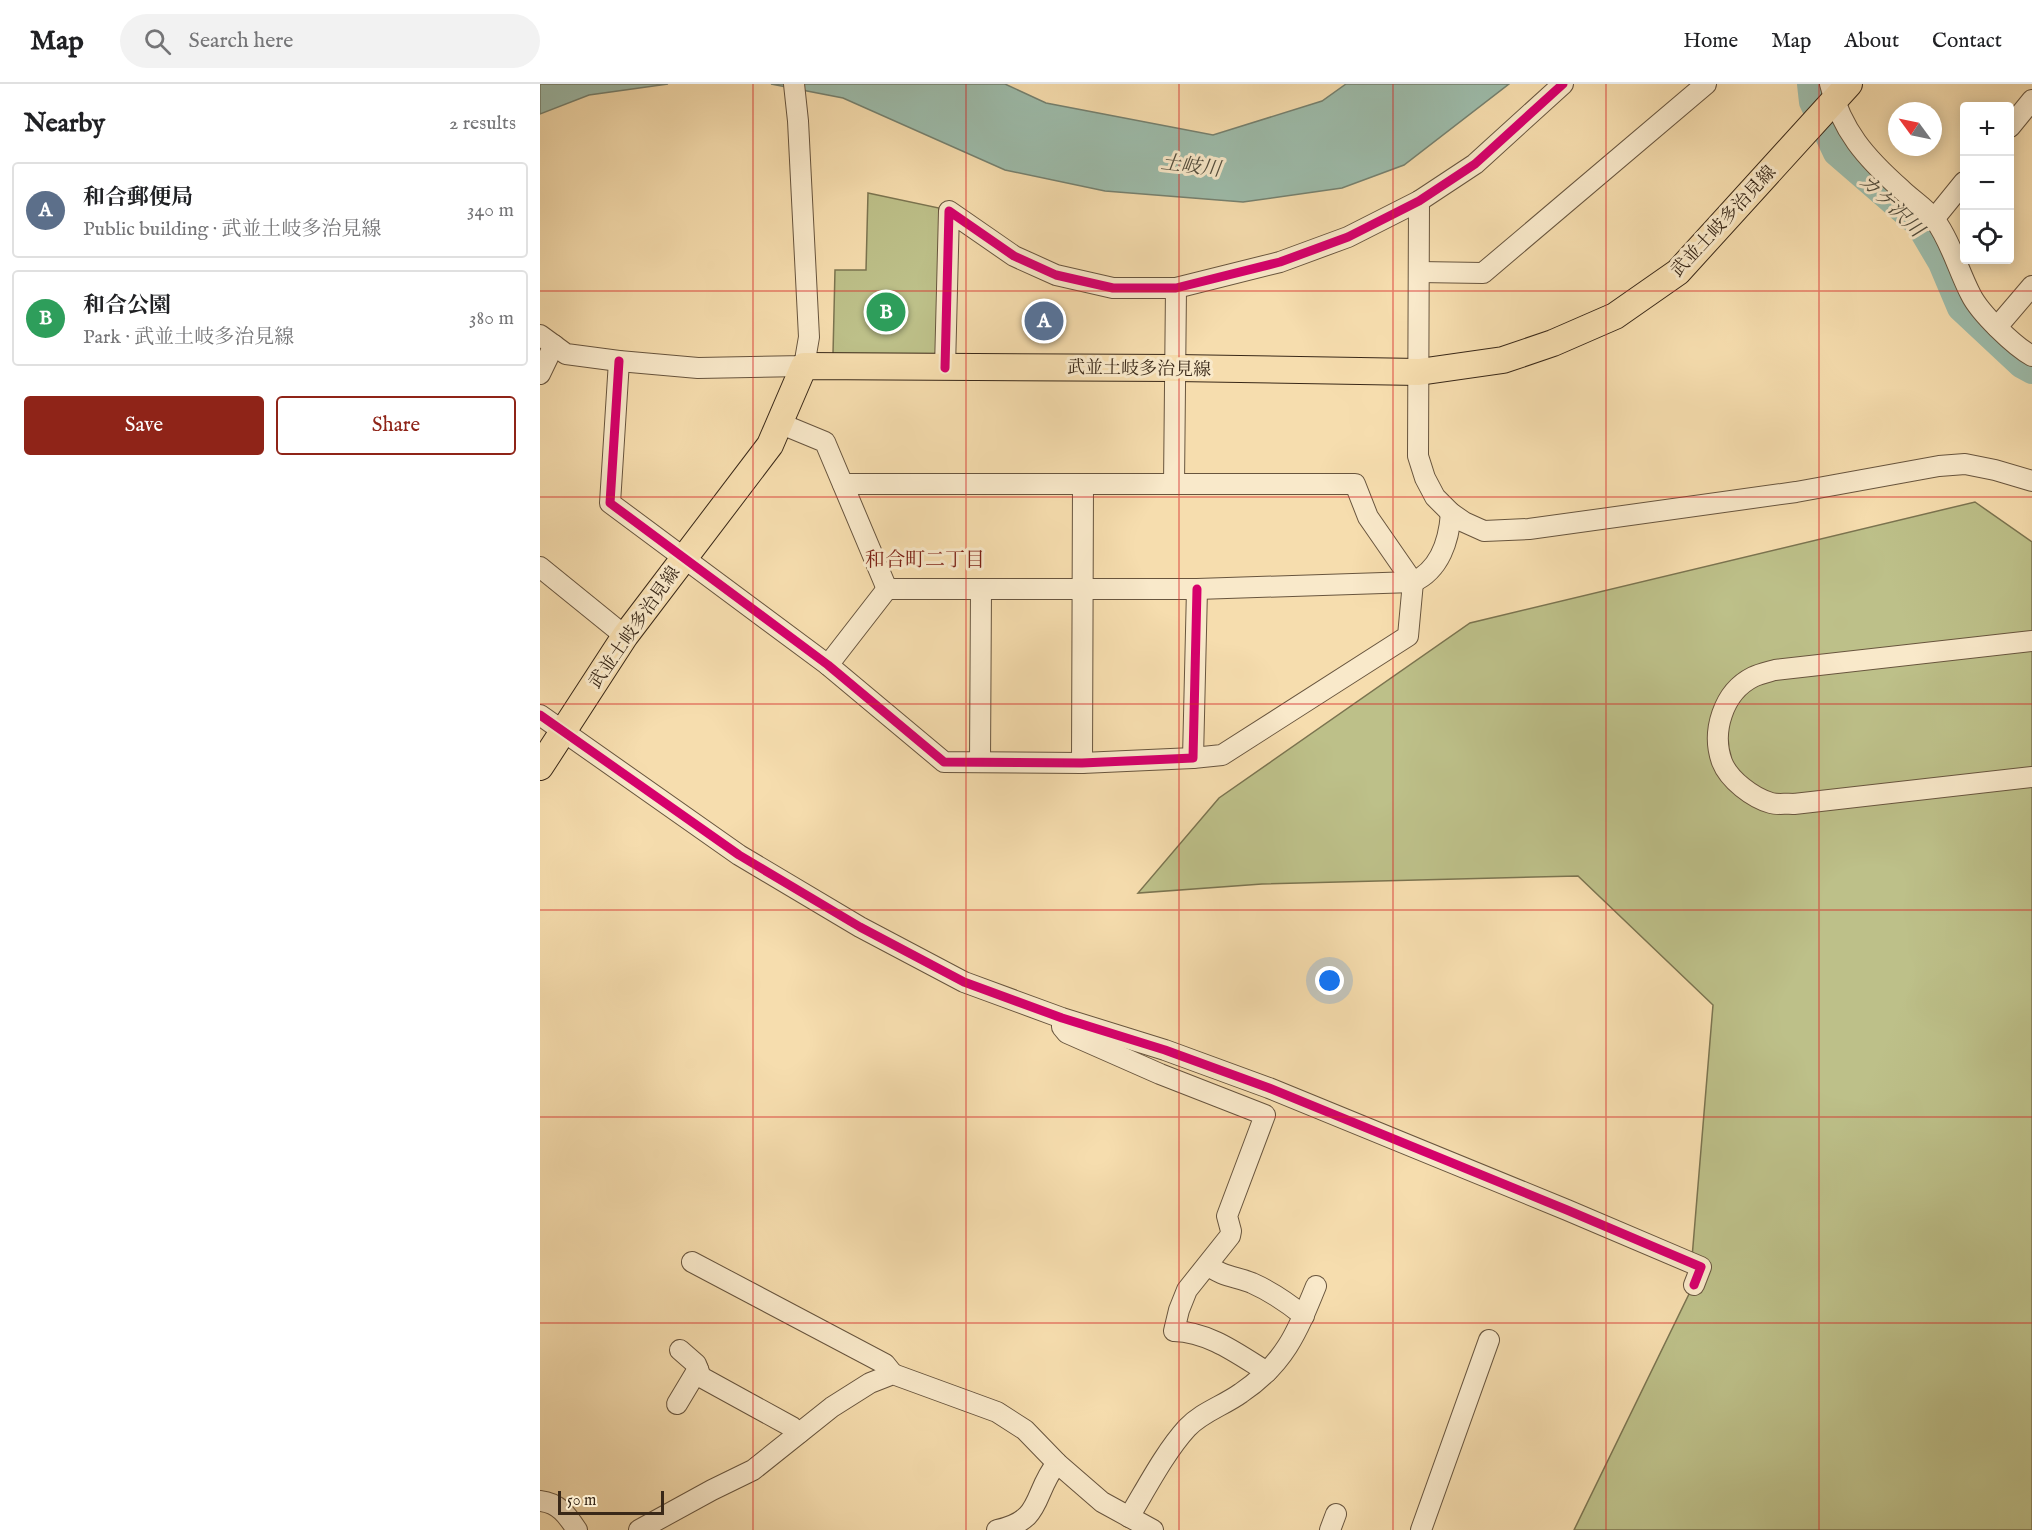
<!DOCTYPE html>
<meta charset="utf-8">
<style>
:root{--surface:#fff;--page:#f2f2f2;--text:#202124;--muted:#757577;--line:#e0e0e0;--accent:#8f2418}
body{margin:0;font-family:"IM FELL English","Noto Serif JP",serif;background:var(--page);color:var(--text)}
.controls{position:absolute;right:18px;top:18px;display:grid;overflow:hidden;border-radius:6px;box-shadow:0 3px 15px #0003}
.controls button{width:54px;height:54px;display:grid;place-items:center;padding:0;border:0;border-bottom:2px solid var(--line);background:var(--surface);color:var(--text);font:30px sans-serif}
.compass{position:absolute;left:1348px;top:18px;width:54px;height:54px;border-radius:50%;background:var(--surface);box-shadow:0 3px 15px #0003;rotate:303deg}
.scale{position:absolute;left:18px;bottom:15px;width:106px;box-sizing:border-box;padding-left:6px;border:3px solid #392818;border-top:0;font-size:16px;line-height:21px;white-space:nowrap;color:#392818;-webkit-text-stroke:4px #f9e9ca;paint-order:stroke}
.you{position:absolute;left:790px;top:897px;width:21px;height:21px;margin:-15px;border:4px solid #fff;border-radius:50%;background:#1a73e8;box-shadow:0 0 0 9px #1a73e833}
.badge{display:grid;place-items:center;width:39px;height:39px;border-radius:50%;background:var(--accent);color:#fff;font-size:20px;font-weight:700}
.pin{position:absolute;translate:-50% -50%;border:3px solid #fff;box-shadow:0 2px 6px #0006}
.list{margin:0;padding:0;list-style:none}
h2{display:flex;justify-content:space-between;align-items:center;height:78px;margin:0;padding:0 24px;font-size:26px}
h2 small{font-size:20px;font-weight:400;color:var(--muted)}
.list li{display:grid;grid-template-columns:39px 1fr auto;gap:18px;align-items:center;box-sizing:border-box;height:96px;margin:0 12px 12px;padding:0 12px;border:2px solid var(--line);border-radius:6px}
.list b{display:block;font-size:22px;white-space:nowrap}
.list p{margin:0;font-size:20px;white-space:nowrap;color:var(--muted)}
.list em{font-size:20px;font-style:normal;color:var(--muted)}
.actions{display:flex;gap:12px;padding:18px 24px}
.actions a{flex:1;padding:14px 0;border:2px solid var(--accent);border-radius:6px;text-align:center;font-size:21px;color:var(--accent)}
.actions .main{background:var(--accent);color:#fff}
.icon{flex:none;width:33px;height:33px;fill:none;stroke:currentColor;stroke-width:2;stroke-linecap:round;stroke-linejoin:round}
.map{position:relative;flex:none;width:1492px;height:1446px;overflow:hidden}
header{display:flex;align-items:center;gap:36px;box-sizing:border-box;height:84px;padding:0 30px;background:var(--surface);border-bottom:2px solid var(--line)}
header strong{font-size:28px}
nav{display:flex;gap:33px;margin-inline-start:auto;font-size:21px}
.search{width:420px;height:54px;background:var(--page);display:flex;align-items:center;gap:15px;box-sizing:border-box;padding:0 21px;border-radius:33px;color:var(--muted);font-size:22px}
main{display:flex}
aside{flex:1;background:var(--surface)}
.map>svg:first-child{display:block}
.green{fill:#bdc089;stroke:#7b7450;stroke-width:1.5}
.water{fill:#9dbcab;stroke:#758170;stroke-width:1.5}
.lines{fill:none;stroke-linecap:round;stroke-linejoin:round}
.river{stroke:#9dbcab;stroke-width:26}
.minor-casing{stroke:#68553e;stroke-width:22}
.major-casing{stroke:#392818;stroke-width:28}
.minor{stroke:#f9e9ca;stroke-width:20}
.major{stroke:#f6ddae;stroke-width:26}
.cycleway-casing{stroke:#f9e9ca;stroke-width:13}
.cycleway{stroke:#d6006c;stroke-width:9}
.grid{fill:none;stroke:#d62828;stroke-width:1.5;stroke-opacity:0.55}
.labels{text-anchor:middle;stroke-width:6;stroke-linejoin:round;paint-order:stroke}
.street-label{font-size:18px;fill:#392818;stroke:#f9e9ca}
.water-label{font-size:20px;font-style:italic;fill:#524d3d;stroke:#f9e9ca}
.neighbourhood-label{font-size:20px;fill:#7a1f14;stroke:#f9e9ca}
</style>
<header>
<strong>Map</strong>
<div class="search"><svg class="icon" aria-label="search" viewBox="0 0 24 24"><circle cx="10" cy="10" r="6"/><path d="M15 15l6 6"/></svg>Search here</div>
<nav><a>Home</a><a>Map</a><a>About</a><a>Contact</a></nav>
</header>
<main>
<aside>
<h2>Nearby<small>2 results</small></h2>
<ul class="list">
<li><span class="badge" style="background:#5c6f8a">A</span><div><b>和合郵便局</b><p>Public building · 武並土岐多治見線</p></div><em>340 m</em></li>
<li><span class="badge" style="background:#2e9e5b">B</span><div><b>和合公園</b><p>Park · 武並土岐多治見線</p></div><em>380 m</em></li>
</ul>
<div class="actions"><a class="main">Save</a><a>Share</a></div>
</aside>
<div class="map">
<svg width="1492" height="1446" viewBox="0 0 1492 1446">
<rect width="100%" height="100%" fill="#f6ddae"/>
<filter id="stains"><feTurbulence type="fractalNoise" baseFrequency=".00333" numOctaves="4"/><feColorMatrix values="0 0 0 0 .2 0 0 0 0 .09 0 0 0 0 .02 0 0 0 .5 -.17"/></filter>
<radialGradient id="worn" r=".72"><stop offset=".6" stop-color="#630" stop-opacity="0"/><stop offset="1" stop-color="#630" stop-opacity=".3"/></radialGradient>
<g class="green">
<polygon points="328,109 399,124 399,274 293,270 295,186 326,186"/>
<polygon points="1435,418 1492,458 1492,1446 1034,1446 1149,1210 1173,921 1038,792 722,800 598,809 679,714 930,539"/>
</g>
<g class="water">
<polygon points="0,0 128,0 49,11 0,30"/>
<polygon points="231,0 465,0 506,19 673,51 782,17 806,0 969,0 864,81 802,104 703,118 565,107 465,86 303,14"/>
</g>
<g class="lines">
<polyline class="river" points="1270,0 1272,18 1296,69 1378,140 1401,179 1420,224 1481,281 1492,287"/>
<defs>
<g id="minor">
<path d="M1290,0c11,46 36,74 71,105 10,10 25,19 34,31 16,22 23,50 36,75 9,18 43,51 61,61"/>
<polyline points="1470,43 1492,16"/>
<polyline points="879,117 878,372 885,394 895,413 911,429 924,438 944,447 989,445 1256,408 1399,382 1425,380 1455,386 1492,397"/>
<polyline points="1394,135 1424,98"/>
<polyline points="879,188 943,189 1166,0"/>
<polyline points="1457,243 1492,202"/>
<polyline points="0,251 26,270 79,277 158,284 264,282 269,253 258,37 254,0"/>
<polyline points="79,277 70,419 288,581 404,678 542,679 653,674 657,505"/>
<polyline points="405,284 409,127 474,172 516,191 573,204 636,204 740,178 808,153 879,117 935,80 1023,0"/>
<polyline points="0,290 14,261"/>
<polyline points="239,339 285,358 347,505"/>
<polyline points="303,400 815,400 828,433 873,498 868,552 682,671 653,674"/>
<polyline points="634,400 636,204"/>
<polyline points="0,483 85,552"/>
<path d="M347,505h310l216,-7c27,-12 36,-42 38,-69"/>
<path d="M1492,557l-257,29c-7,2 -16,4 -22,7 -30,15 -42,55 -31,85 7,18 31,36 49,41 7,2 16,0 23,1l238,-27"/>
<polyline points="288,581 347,505"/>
<polyline points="0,631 199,771 320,843 424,898 522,934 625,966 729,1004 1027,1126 1161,1183 1154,1201"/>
<polyline points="440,677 441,505"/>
<polyline points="542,679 543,400"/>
<path d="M522,937v6l5,6 93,41 105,41 -38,101 4,15 -1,5 -43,54 -8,20 -5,21c35,1 64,23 93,41"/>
<polyline points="152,1178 345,1280 353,1290"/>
<path d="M668,1181c12,11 29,12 44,18 18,8 36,20 52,33"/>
<polyline points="140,1266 156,1280 161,1293 252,1343 259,1349"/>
<polyline points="137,1320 158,1285"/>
<path d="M0,1417c19,2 27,14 37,29"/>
<path d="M589,1433c17,-28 36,-65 58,-89 15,-16 36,-22 54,-35 43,-29 56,-60 75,-107"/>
<polyline points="99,1446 172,1406 213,1386 292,1323 330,1299 353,1290 457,1328 485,1346 517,1379 562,1418 613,1446"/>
<path d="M457,1446c47,-10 35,-36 60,-67"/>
<polyline points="790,1446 796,1430"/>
<polyline points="881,1446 949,1256"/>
</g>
<polyline id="major" points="0,683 85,552 230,361 264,282 636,284 879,288 963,276 1013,259 1075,232 1138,188 1309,0"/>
</defs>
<use href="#minor" class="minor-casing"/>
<use href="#major" class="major-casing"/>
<use href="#minor" class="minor"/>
<use href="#major" class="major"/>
<defs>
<g id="cycleway">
<polyline points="79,277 70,419 288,581 404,678 542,679 653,674 657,505"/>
<polyline points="405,284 409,127 474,172 516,191 573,204 636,204 740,178 808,153 879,117 935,80 1023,0"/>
<polyline points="0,631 199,771 320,843 424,898 522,934 625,966 729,1004 1027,1126 1161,1183 1154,1201"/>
</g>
</defs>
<use href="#cycleway" class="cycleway-casing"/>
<use href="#cycleway" class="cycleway"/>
</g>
<path class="grid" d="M213,0v1446M426,0v1446M639,0v1446M853,0v1446M1066,0v1446M1279,0v1446M0,207h1492M0,413h1492M0,620h1492M0,826h1492M0,1033h1492M0,1239h1492"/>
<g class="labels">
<g class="street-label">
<text transform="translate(1183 137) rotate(-47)" y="6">武並土岐多治見線</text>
<text transform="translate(599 284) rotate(1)" y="6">武並土岐多治見線</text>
<text transform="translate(94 543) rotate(-55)" y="6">武並土岐多治見線</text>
</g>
<g class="water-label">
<text transform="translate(651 81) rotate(7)" y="7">土岐川</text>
<text transform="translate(1352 121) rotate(44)" y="7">カケ沢川</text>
</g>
<g class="neighbourhood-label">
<text x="385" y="482">和合町二丁目</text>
</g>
</g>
<rect width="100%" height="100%" filter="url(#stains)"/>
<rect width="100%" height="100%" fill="url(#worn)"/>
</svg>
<div class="controls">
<button>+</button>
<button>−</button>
<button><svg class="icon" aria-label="locate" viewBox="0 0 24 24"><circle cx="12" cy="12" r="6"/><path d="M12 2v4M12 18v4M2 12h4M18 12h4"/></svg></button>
</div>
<svg class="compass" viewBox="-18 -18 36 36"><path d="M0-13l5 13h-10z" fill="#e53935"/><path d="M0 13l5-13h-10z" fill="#757577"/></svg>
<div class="scale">50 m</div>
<div class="you"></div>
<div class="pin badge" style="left:504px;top:237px;background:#5c6f8a">A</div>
<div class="pin badge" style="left:346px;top:228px;background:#2e9e5b">B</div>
</div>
</main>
